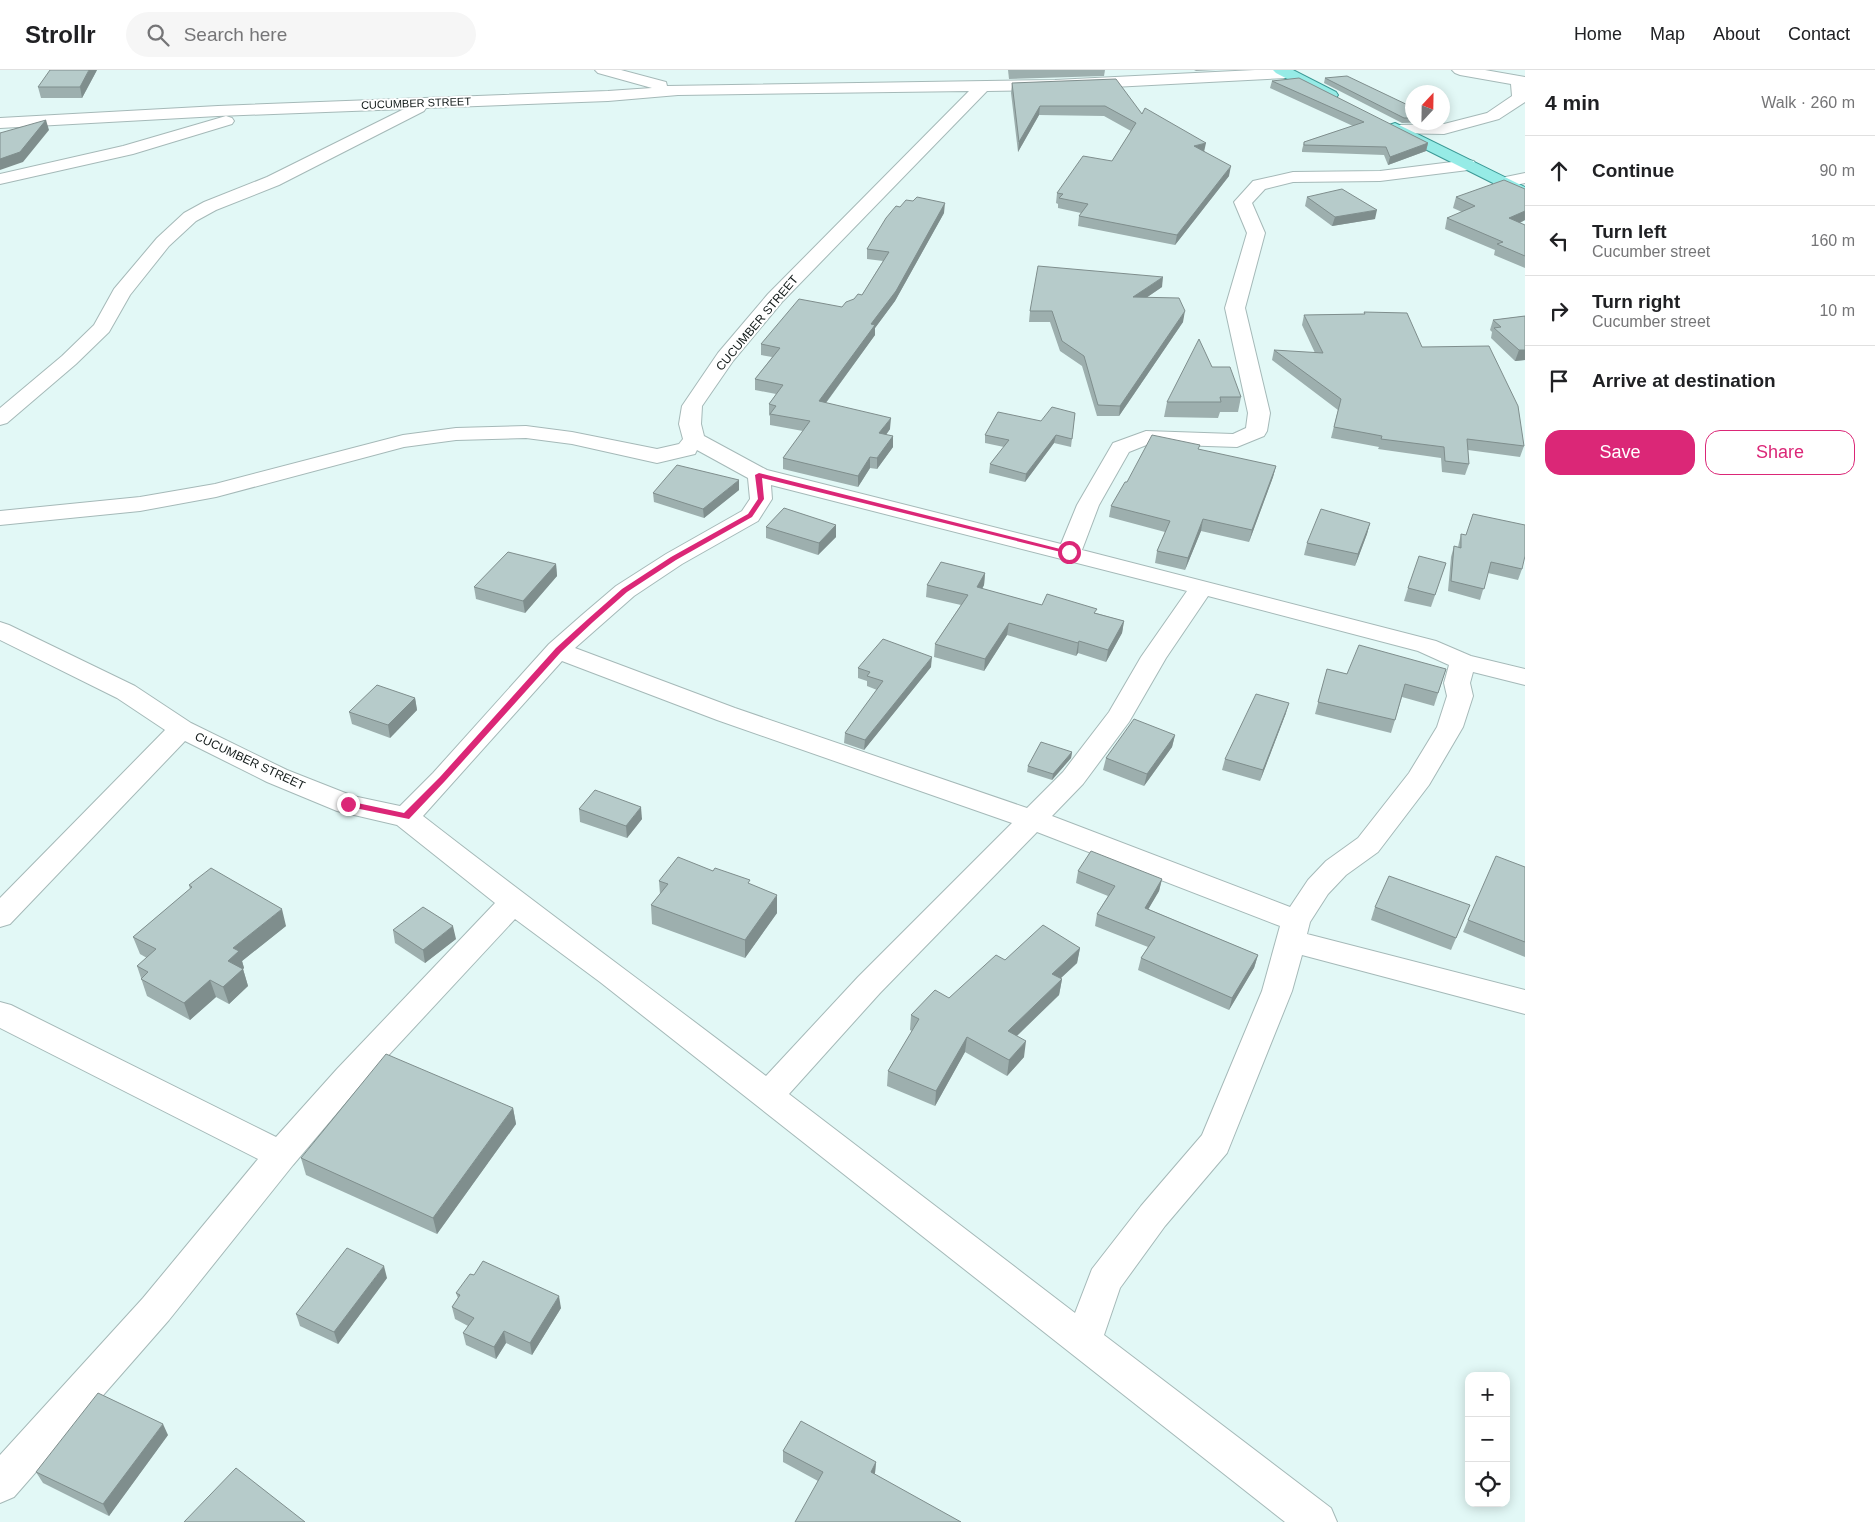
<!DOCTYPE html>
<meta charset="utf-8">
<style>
:root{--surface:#fff;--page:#f6f6f6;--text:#202124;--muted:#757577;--line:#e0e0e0;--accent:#db2777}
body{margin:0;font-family:Helvetica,sans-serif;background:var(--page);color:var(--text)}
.controls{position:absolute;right:15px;bottom:15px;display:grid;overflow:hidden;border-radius:10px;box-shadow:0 2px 12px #0003}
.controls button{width:45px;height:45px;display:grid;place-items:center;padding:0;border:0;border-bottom:1px solid var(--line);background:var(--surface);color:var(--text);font:25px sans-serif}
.compass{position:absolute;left:1405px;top:15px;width:45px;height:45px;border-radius:50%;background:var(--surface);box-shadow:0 2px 12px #0003;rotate:22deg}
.stop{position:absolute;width:15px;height:15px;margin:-11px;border:4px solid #db2777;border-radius:50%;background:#fff}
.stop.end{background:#db2777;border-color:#fff;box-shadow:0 1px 5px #0008}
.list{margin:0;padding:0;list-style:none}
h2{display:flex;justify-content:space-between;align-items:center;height:65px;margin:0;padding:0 20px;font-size:21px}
h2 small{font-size:16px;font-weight:400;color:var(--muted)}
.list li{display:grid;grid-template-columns:32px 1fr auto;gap:15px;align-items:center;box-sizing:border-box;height:70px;padding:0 20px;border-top:1px solid var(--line)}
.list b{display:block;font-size:19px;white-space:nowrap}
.list p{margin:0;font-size:16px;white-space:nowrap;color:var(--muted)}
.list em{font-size:16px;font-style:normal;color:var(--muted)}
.actions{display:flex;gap:10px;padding:15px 20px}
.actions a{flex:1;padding:11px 0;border:1px solid var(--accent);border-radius:15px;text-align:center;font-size:18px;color:var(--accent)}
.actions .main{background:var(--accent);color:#fff}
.icon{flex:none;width:28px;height:28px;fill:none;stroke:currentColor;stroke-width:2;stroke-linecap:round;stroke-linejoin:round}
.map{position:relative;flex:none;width:1525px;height:1452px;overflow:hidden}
header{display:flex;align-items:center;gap:30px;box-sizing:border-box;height:70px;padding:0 25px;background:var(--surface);border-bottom:1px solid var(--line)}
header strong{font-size:24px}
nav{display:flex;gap:28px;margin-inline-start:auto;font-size:18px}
.search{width:350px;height:45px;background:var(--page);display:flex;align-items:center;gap:12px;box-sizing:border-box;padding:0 18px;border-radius:28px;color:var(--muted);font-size:19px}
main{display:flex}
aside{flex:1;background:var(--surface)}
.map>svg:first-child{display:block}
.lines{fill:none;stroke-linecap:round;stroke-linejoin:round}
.minor-casing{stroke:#a5b9b8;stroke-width:2}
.major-casing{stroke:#3a9894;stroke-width:2}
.minor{fill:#fff;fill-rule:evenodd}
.major{fill:#96ebe6;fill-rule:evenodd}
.wall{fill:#9dafae}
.shaded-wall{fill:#7f8e8d}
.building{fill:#b6cbca;stroke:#7f8e8d}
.route{fill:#db2777}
.labels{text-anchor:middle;stroke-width:4;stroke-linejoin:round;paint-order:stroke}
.far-street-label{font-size:11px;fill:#111918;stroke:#fff}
.street-label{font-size:12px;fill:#111918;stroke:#fff}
</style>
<header>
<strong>Strollr</strong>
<div class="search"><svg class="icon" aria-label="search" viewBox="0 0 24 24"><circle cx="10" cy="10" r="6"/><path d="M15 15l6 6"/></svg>Search here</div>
<nav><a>Home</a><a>Map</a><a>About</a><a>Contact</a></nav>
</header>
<main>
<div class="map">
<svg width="1525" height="1452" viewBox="0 0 1525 1452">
<rect width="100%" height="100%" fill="#e2f8f6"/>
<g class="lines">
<defs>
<g id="minor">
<path d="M595,0h26l45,12 1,4 388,-6 200,-10h37l2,3 -3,3 -5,2 -231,12 -68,1 -205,211 -49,59 -31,45 -1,18 3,12 63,34 294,74 16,-39 36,-62 33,-12 87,3 13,-6 2,-15 -23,-105 22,-75 -13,-31 19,-21 40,-9 87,-1 88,-11 6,1 2,4 -2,4 -6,1 -88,11 -87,1 -28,7 -13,14 13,30 -20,75 25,105 -3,18 -3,5 -27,11 -88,-3 -20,8 -30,53 -17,45 354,91 35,15 54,13v16l-52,-13 -3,11 3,13 -10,31 -34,58 -51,67 -32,23 -18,19 -18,28 -3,12 218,56v24l-223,-59 -10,36 -65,162 -62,73 -45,62 -16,47 227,173 6,14h-52l-685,-540 -85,-63 -156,168 -66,78 -124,155 -155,177 -14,6v-48l143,-157 115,-139 -258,-131v-26l11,3 265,132 61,-68 158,-166 -98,-78 -60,-14 -70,-29 -82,-41 -175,183 -10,3v-29l165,-168 -48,-32 -117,-58v-18l9,3 126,61 56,37 96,47 66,26 47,10 33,-33 116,-129 33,-29 34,-29 50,-32 76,-43 8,-12 -2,-21 -51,-28 -2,4 -38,9 -85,-19 -46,-6 -70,2 -52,7 -188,50 -76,14 -140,14v-14l140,-14 75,-13 188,-49 53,-7 70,-2 46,6 85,17 22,-5 4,-5 -4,-15 3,-18 36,-53 50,-59 201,-203 -291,4 -70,6 -182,7 -2,3 -145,74 -63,25 -20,11 -27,25 -39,49 -21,37 -33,32 -69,59 -7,2v-17l62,-52 32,-31 20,-36 43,-51 27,-25 20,-11 63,-25 137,-68 -186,7 -218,12v-10l218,-12 390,-15 44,-3 -54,-15zM771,415l416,106 -46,66 -32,55 -46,60 -36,36 -292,-100 -160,-60 59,-52 48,-32 76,-43 14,-22zM1208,526l210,55 31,14 -5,18 3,13 -10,31 -28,46 -51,65 -32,23 -18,19 -18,27 -238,-91 31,-32 46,-62 37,-64zM562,591l155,59 295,103 -154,154 -92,99c-114,-87 -230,-172 -343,-260zM1037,762l243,94 -18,65 -60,144 -61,71 -49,63 -17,44 -286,-219 91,-101z"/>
<polygon points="1452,0 1485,0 1525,7 1525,32 1499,49 1444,64 1394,63 1392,60 1394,57 1400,55 1444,54 1487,43 1512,26 1511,14 1460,5 1455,3"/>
<polygon points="226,46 232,48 234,51 232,54 133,84 0,114 0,104 123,76"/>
<polygon points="1525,103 1525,113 1502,118 1496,117 1493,113 1496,109"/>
</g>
<g id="major">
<polygon points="1273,0 1293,0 1336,22 1338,25 1336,28 1324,28 1276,3"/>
<polygon points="1395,53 1525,117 1525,129 1389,61 1387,58 1389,55"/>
</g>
</defs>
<use href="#minor" class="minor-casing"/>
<use href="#major" class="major-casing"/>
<use href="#minor" class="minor"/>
<use href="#major" class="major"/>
</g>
<g class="wall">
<polygon points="97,0 82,28 41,28 38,17"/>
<polygon points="1008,0 1105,0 1104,6 1009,9"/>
<polygon points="1194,0 1216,0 1196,1"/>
<polygon points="1325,8 1412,37 1412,52 1428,52 1402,53 1324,13"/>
<polygon points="1272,11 1428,73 1426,81 1388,95 1384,85 1302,82 1302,80 1304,72 1353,56 1270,18"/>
<polygon points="1012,13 1142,44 1204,81 1229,106 1175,175 1078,156 1079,146 1081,143 1058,138 1058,134 1056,133 1057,123 1112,91 1131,61 1104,46 1039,45 1018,82 1011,23"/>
<polygon points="1525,119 1525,150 1520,153 1525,155 1525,198 1494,185 1495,180 1445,159 1447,148 1462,142 1453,138 1456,127"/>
<polygon points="1307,127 1375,149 1332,156 1305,136"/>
<polygon points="944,143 895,231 875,258 875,265 826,333 890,359 886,365 893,366 893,377 877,399 870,398 858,417 783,399 783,388 803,361 770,355 770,346 769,345 769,334 776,324 755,320 755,309 772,287 761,285 761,274 842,237 862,225 883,191 867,189 867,179"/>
<polygon points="1162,217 1146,228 1183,252 1119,346 1097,346 1082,296 1060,281 1050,252 1029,252 1030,241"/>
<polygon points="1364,242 1422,277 1524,376 1520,387 1468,380 1469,394 1465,405 1442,402 1441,388 1378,379 1379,377 1331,368 1338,340 1272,290 1274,280 1315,283 1302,255 1304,245 1364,244"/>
<polygon points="1525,246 1525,290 1515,291 1491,268 1492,262 1490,260 1493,250"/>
<polygon points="1212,297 1241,327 1238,342 1220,342 1218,348 1164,347 1167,332"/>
<polygon points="1075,343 1071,377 1054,373 1025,412 989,403 990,394 1004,377 985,373 985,365 1041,351"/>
<polygon points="1199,380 1276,396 1273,407 1249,472 1201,461 1185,500 1155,493 1157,481 1165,462 1109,447 1111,436 1127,412"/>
<polygon points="739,420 704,448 654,432 653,423"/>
<polygon points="1370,453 1367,464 1355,496 1304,485 1307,473"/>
<polygon points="836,455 836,467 818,485 766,468 766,457"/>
<polygon points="1461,464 1522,499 1518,510 1488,503 1480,530 1448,521 1451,487 1454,476 1458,477"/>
<polygon points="1446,493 1431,537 1404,531 1408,518"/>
<polygon points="556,494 557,506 525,543 476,529 474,517"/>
<polygon points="985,503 984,515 982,519 1042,535 1096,543 1124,551 1122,563 1106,592 1078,583 1076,586 1007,565 984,601 934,587 935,574 961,535 926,527 927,515"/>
<polygon points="931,597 864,680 844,673 845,663 877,620 867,616 867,611 858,608 858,598"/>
<polygon points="1327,599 1347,604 1446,599 1434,636 1402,627 1391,663 1315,644"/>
<polygon points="415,628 417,640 390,668 352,654 349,642"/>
<polygon points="1286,643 1260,711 1222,700 1225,689"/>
<polygon points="1175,665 1172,677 1144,716 1103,700 1106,688"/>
<polygon points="1072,682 1071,688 1052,710 1027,702 1028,696"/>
<polygon points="579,739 642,749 627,768 580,752"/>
<polygon points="1525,797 1525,887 1463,862 1468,850"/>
<polygon points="1078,801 1162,809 1159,821 1148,839 1258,885 1254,898 1229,940 1138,900 1141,888 1148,877 1095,856 1097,844 1108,826 1076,813"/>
<polygon points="659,811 750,814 777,843 745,888 652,854 651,835 660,824"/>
<polygon points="189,815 286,856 242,891 244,898 243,899 248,916 229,934 216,927 190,950 147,926 137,896 147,888 140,884 133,867 190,819"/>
<polygon points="1470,835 1451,880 1371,850 1375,837"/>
<polygon points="393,860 456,869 425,893 395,873"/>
<polygon points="1080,878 1077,893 1060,909 1062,909 1059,925 1017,966 1024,987 1007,1006 965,982 935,1036 887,1016 888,1001 912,961 910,960 911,945 949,928 1005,890"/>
<polygon points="513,1038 516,1054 437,1164 306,1105 301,1088"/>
<polygon points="387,1208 338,1274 300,1256 296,1244"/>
<polygon points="456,1223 561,1238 532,1285 506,1273 496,1289 466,1275 463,1263 468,1256 455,1249 452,1237 458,1228"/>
<polygon points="168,1365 109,1446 43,1413 36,1402"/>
<polygon points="783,1381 876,1392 875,1403 875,1404 818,1411 783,1392"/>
</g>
<g class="shaded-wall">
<polygon points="89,0 97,0 82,28 80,17"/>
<polygon points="1040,36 1039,45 1018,82 1019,72"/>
<polygon points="46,50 49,60 23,92 0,100 0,89"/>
<polygon points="1206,73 1204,82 1194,76"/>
<polygon points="1428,73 1426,81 1388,95 1390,87"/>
<polygon points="1231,96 1229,106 1175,175 1177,165"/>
<polygon points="945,133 944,143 895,231 875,258 875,265 819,342 819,331 871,254"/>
<polygon points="1377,140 1375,149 1332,156 1335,147"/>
<polygon points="1525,141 1525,150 1506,159 1509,148"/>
<polygon points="1163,207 1162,217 1131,238 1133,227"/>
<polygon points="1185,241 1183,252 1119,346 1120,336"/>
<polygon points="1519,280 1525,280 1525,290 1515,291"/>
<polygon points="891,348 890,359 879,374 879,363"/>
<polygon points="1056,365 1054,373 1025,412 1026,404"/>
<polygon points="893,366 893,377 877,399 877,388"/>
<polygon points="870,387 870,398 858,417 858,406"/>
<polygon points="1276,396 1273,407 1249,472 1252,460"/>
<polygon points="739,410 739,420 704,448 703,439"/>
<polygon points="1203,449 1201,461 1185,500 1188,488"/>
<polygon points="1370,453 1367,464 1355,496 1358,484"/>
<polygon points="836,455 836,467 818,485 819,473"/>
<polygon points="556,494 557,506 525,543 523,531"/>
<polygon points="985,503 984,515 976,529 977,517"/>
<polygon points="1124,551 1122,563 1106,592 1108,580"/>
<polygon points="1009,553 1007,565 984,601 985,589"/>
<polygon points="1079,571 1078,583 1076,586 1078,573"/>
<polygon points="932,587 931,597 864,680 865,670"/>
<polygon points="415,628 417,640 390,668 388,655"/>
<polygon points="1289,633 1286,643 1260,711 1263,700"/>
<polygon points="1175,665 1172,677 1144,716 1147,704"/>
<polygon points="1072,682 1071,688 1052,710 1053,704"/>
<polygon points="641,737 642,749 627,768 626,756"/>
<polygon points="1162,809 1159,821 1142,850 1145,838"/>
<polygon points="777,825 777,843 745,888 745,870"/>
<polygon points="282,839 286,856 242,891 244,898 243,899 248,916 229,934 223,917 228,891 233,878"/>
<polygon points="453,856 456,869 425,893 423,880"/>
<polygon points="1080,878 1077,893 1049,919 1052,904"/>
<polygon points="1258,885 1254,898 1229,940 1232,928"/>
<polygon points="1062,909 1059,925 1006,976 1008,961"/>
<polygon points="210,910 216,927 190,950 184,933"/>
<polygon points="967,967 965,982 935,1036 936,1021"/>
<polygon points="1026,971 1024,987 1007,1006 1009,990"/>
<polygon points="513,1038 516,1054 437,1164 433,1148"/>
<polygon points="384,1196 387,1208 338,1274 334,1262"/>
<polygon points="559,1226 561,1238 532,1285 530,1273"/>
<polygon points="504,1261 506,1273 496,1289 494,1277"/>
<polygon points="163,1354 168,1365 109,1446 103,1434"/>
<polygon points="876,1392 875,1403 870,1413 871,1402"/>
</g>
<g class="building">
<polygon points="50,0 89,0 80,17 38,17"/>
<polygon points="1347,6 1412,37 1412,48 1404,48 1325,8"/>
<polygon points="1299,8 1428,73 1390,87 1386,77 1304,75 1304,72 1364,52 1272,11"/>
<polygon points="1116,9 1142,44 1145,38 1206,73 1194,76 1231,96 1177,165 1079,146 1088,134 1059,128 1063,124 1057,123 1083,86 1112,91 1136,53 1105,36 1040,36 1019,72 1012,13"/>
<polygon points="46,50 20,82 0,89 0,63"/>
<polygon points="1504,110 1525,119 1525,141 1509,148 1525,155 1525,186 1497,174 1503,172 1447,148 1475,136 1456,127"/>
<polygon points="1342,119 1377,140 1335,147 1307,127"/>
<polygon points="917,127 945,133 896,221 871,254 875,255 819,331 891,348 879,363 893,366 877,388 870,387 858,406 783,388 810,351 770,344 776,336 769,334 783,315 755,309 780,278 761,274 799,229 842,237 846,232 854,229 858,224 862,225 889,182 867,179 886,148 896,136 900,137 906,130 913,131"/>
<polygon points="1038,196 1163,207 1133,227 1179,228 1185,241 1120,336 1098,335 1084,286 1062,271 1052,241 1030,241"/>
<polygon points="1364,242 1407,243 1422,277 1489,276 1518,336 1524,376 1467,369 1469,394 1445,391 1444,377 1381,369 1382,366 1334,357 1341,329 1274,280 1323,283 1304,245 1365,244"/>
<polygon points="1525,246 1525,280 1519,280 1494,258 1501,257 1493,250"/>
<polygon points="1199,269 1212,297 1230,297 1241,327 1220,327 1221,332 1167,332"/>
<polygon points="1052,337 1075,343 1072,369 1056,365 1026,404 990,394 1009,370 985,365 998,342 1041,351"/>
<polygon points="1152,365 1200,375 1198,379 1276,396 1252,460 1203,449 1188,488 1157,481 1170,451 1111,436 1125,412 1127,412"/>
<polygon points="677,395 739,410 703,439 653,423"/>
<polygon points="784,438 836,455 819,473 766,457"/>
<polygon points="1321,439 1370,453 1358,484 1307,473"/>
<polygon points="1473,444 1525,455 1525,486 1522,499 1491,492 1484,519 1451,511 1454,476 1461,478 1461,464 1466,465"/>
<polygon points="508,482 556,494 523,531 474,517"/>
<polygon points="1419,486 1446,493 1435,525 1408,518"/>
<polygon points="941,492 985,503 977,517 1042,535 1047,524 1097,539 1094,543 1124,551 1108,580 1079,571 1078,573 1009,553 985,589 935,574 968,525 927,515"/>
<polygon points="883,569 932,587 865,670 845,663 883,611 867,606 870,602 858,598"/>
<polygon points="1359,575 1446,599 1438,623 1405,614 1395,650 1318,632 1327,599 1347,604"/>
<polygon points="377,615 415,628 388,655 349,642"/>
<polygon points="1256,624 1289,633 1263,700 1225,689"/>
<polygon points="1134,649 1175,665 1147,704 1106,688"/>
<polygon points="1041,672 1072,682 1053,704 1028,696"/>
<polygon points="595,720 641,737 626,756 579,739"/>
<polygon points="1091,781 1162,809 1145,838 1258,885 1232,928 1141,888 1155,867 1097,844 1115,816 1078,801"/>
<polygon points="1496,786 1525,797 1525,872 1468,850"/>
<polygon points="678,787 713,801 715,798 750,810 748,813 777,825 745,870 651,835 668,814 659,811"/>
<polygon points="211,798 282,839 233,878 239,881 228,891 243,899 223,917 210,910 184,933 141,909 148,902 137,896 156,879 133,867 192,817 189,815"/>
<polygon points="1389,806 1470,835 1456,868 1375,837"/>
<polygon points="423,837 453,856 423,880 393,860"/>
<polygon points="1043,855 1080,878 1052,904 1062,909 1008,961 1026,971 1009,990 967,967 936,1021 888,1001 919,949 911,945 935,920 949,928 996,885 1005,890"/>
<polygon points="386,984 513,1038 433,1148 301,1088"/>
<polygon points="347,1178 384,1196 334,1262 296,1244"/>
<polygon points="483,1191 559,1226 530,1273 504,1261 494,1277 463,1263 474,1248 452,1237 460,1225 456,1223 470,1204 474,1205"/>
<polygon points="98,1323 163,1354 103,1434 36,1402"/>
<polygon points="801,1351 876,1392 871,1402 961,1452 795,1452 823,1402 783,1381"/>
<polygon points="236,1398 305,1452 184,1452"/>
</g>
<polygon class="route" points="759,403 1072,482 1069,484 762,408 764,429 752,447 676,490 627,522 593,552 561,582 445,711 409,749 345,736 343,734 348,731 404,743 440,707 556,578 588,549 622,519 671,487 748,444 758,429 755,405"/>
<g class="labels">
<g class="far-street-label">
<text transform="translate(416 33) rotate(-2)" y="4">CUCUMBER STREET</text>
</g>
<g class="street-label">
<text transform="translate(757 253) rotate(-50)" y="4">CUCUMBER STREET</text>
<text transform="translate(250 691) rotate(25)" y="4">CUCUMBER STREET</text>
</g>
</g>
</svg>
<div class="controls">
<button>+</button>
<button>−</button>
<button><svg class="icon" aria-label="locate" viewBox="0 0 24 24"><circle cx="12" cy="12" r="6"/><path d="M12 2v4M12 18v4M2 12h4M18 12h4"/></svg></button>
</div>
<svg class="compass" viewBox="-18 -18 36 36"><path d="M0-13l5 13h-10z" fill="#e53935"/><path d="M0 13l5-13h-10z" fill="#757577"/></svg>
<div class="stop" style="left:1069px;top:482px"></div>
<div class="stop end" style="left:348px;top:734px"></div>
</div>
<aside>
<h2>4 min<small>Walk · 260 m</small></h2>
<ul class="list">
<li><svg class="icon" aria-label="ahead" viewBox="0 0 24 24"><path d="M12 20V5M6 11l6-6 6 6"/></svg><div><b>Continue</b></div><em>90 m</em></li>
<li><svg class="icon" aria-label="left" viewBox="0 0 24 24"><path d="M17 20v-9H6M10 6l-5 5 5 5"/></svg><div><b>Turn left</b><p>Cucumber street</p></div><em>160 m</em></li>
<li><svg class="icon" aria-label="right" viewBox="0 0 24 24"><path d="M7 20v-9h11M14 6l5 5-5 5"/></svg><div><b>Turn right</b><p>Cucumber street</p></div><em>10 m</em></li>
<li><svg class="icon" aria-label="arrive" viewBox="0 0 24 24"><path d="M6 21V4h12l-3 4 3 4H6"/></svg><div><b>Arrive at destination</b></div></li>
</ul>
<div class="actions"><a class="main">Save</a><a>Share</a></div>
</aside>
</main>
